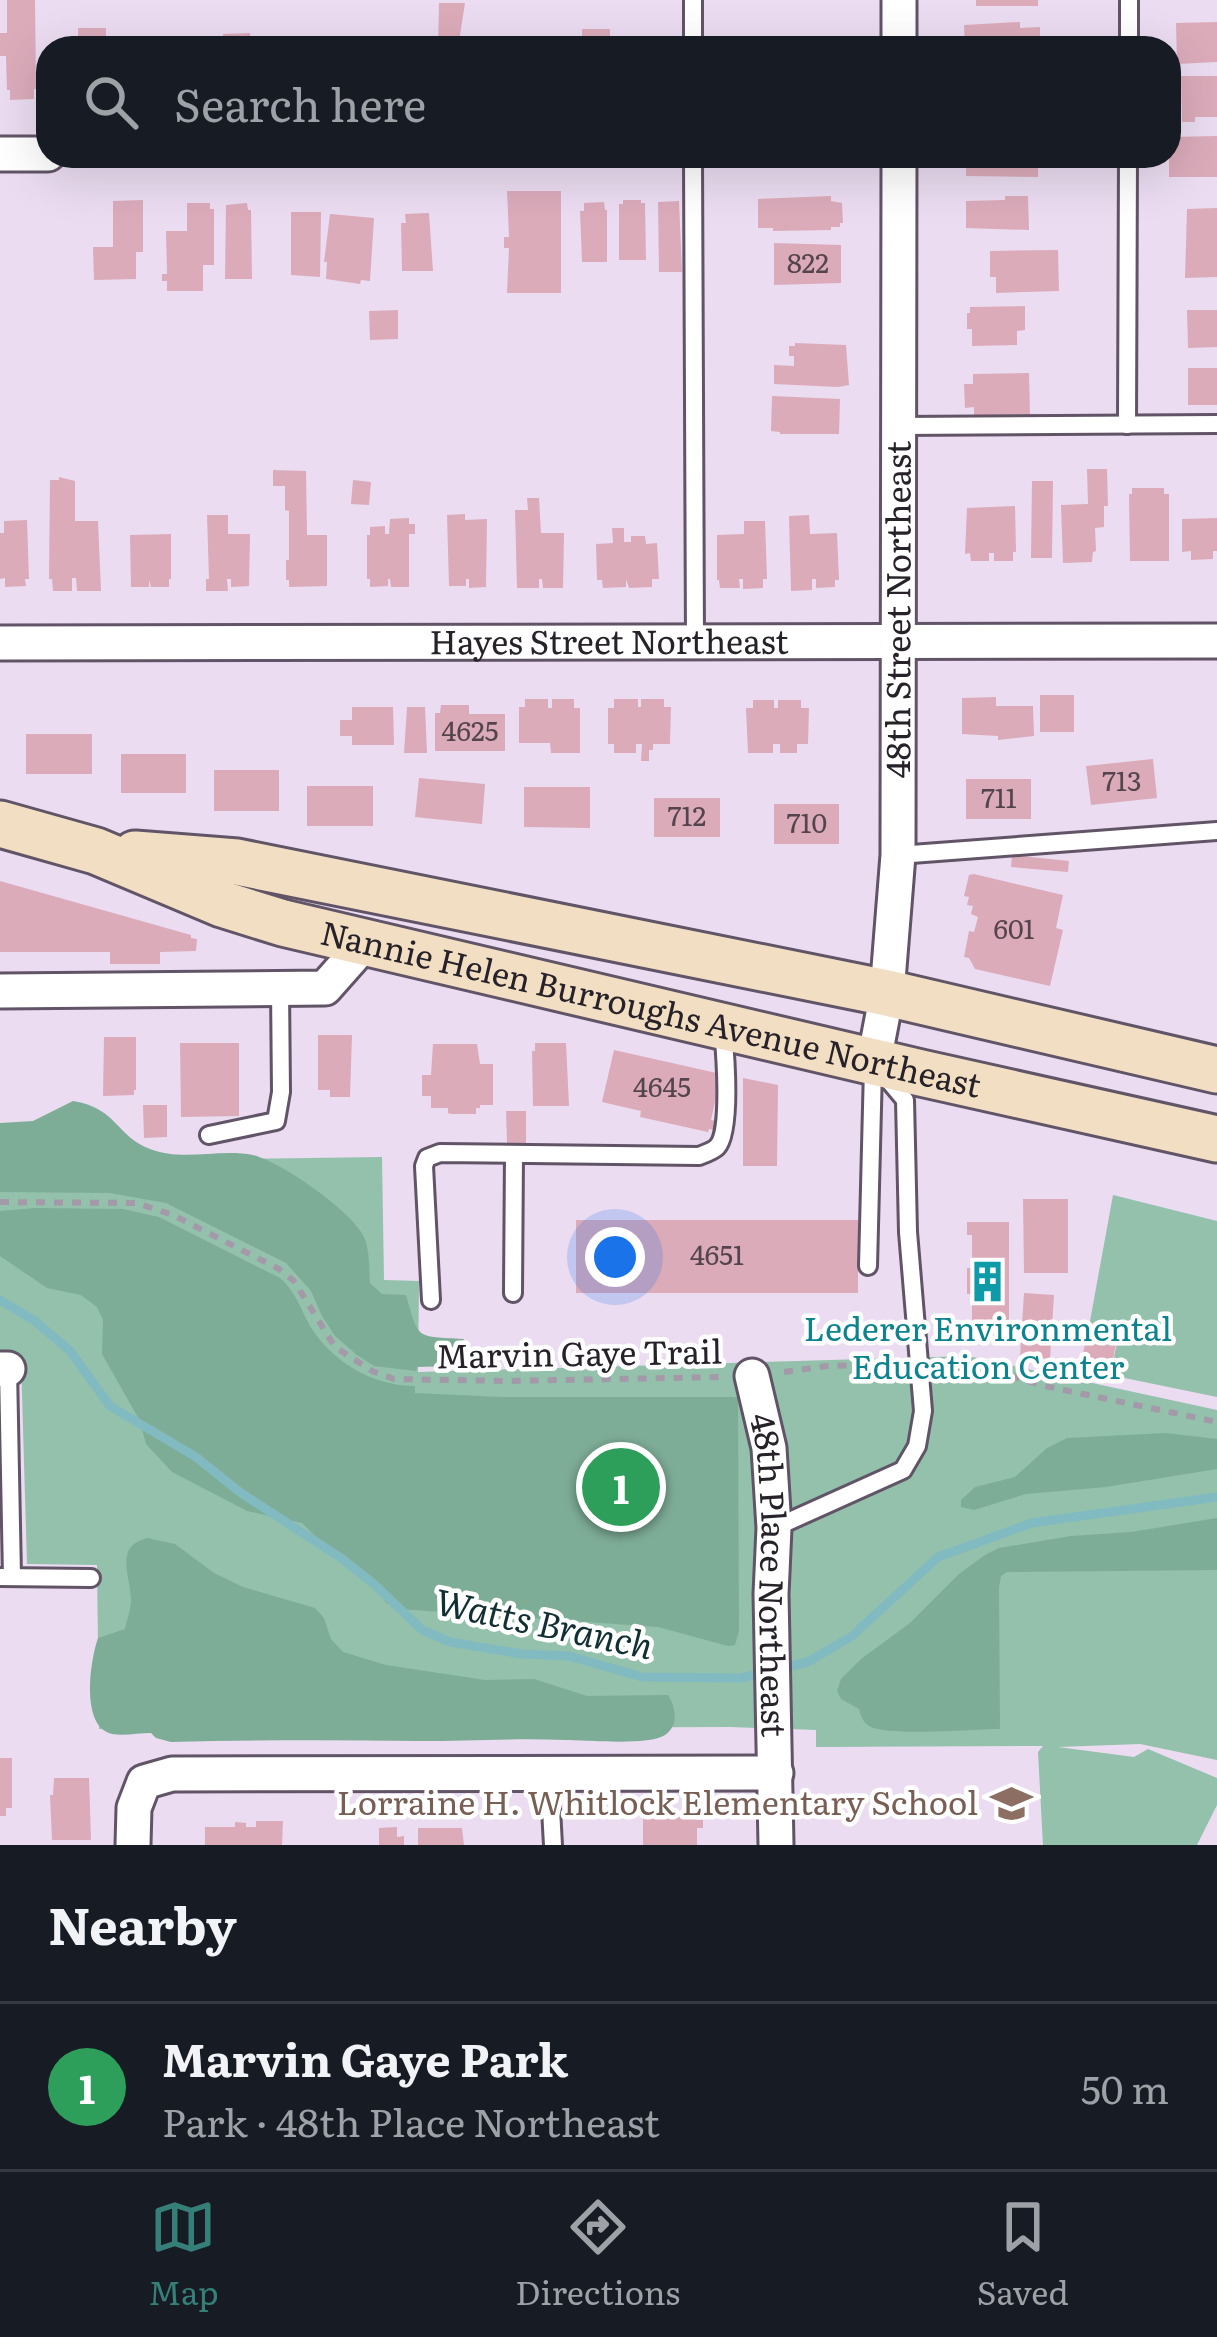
<!DOCTYPE html>
<meta charset="utf-8">
<style>
:root{--surface:#171b24;--page:#242831;--text:#f1f3f6;--muted:#9ea1a6;--line:#363941;--accent:#367e78}
body{margin:0;font-family:Literata,serif;background:var(--page);color:var(--text)}
.you{position:absolute;left:615px;top:1257px;width:42px;height:42px;margin:-30px;border:9px solid #fff;border-radius:50%;background:#1a73e8;box-shadow:0 0 0 18px #1a73e833}
.badge{display:grid;place-items:center;width:78px;height:78px;border-radius:50%;background:var(--accent);color:#fff;font-size:39px;font-weight:700}
.pin{position:absolute;translate:-50% -50%;border:6px solid #fff;box-shadow:0 3px 12px #0006}
.list{margin:0;padding:0;list-style:none}
h2{display:flex;justify-content:space-between;align-items:center;height:156px;margin:0;padding:0 48px;font-size:51px}
h2 small{font-size:39px;font-weight:400;color:var(--muted)}
.list li{display:grid;grid-template-columns:78px 1fr auto;gap:36px;align-items:center;box-sizing:border-box;height:168px;padding:0 48px;border-top:3px solid var(--line)}
.list b{display:block;font-size:45px;white-space:nowrap}
.list p{margin:0;font-size:39px;white-space:nowrap;color:var(--muted)}
.list em{font-size:39px;font-style:normal;color:var(--muted)}
.icon{flex:none;width:66px;height:66px;fill:none;stroke:currentColor;stroke-width:2;stroke-linecap:round;stroke-linejoin:round}
.map{position:relative;flex:none;width:1217px;height:1845px;overflow:hidden}
.search{position:absolute;background:var(--surface);box-shadow:0 12px 48px #0002;left:36px;right:36px;top:36px;height:132px;display:flex;align-items:center;gap:30px;box-sizing:border-box;padding:0 42px;border-radius:36px;color:var(--muted);font-size:45px}
.sheet{height:324px;background:var(--surface)}
nav{display:flex;justify-content:space-around;align-items:center;box-sizing:border-box;height:168px;border-top:3px solid var(--line);background:var(--surface);font-size:33px;color:var(--muted)}
nav a{display:grid;justify-items:center;gap:6px}
nav .on{color:var(--accent)}
.map>svg:first-child{display:block}
.green{fill:#93c1ab}
.forest{fill:#7ead97}
.lines{fill:none;stroke-linecap:round;stroke-linejoin:round}
.stream{stroke:#82bac2;stroke-width:9}
.building{fill:#dbabba}
.service-casing{stroke:#615466;stroke-width:22}
.minor-casing{stroke:#615466;stroke-width:39}
.secondary-casing{stroke:#615466;stroke-width:51}
.path{stroke:#a499a9;stroke-width:6;stroke-dasharray:9 9;stroke-linecap:butt}
.service{stroke:#fff;stroke-width:16}
.minor{stroke:#fff;stroke-width:33}
.secondary{stroke:#f2dfc3;stroke-width:45}
.labels{text-anchor:middle;stroke-width:9;stroke-linejoin:round;paint-order:stroke}
.number-label{font-size:27px;fill:#54444d}
.street-label{font-size:33px;fill:#272129;stroke:#fff}
.culture-label{font-size:33px;fill:#0d838f;stroke:#fff}
.education-label{font-size:33px;fill:#785e54;stroke:#fff;text-anchor:end}
.water-label{font-size:36px;font-style:italic;fill:#123034;stroke:#fff}
</style>
<div class="map">
<svg width="1217" height="1845" viewBox="0 0 1217 1845">
<rect width="100%" height="100%" fill="#ebdcf1"/>
<g class="green">
<polygon points="382,1157 384,1280 419,1281 418,1372 968,1356 1217,1410 1217,1760 1140,1744 1058,1747 1134,1757 1148,1749 1217,1778 1217,1805 1197,1845 1043,1845 1038,1752 1043,1746 816,1747 816,1730 731,1727 99,1729 97,1565 27,1564 21,1361 0,1359 0,1162"/>
<polygon points="1113,1195 1217,1221 1217,1397 1110,1375 1118,1339 1088,1332"/>
</g>
<g class="forest">
<path d="M73,1101c44,7 44,36 77,48 33,13 70,-1 103,6 28,7 99,56 111,82 6,14 5,31 6,46l12,11 24,1c13,46 10,41 58,44l-11,27 -36,1 -1,4 -42,-5 -17,-11 -22,-19 -13,-20 -11,-25 -25,-28 -120,-60 -56,-10 -110,-1v-69l33,-2z"/>
<path d="M36,1208l87,1 36,8 121,61c16,14 20,30 30,48 22,36 63,60 105,60v7l86,4h237l1,234 -4,14 -7,1 -70,-19 -258,-18 -14,-6 -18,-27 -39,-26 -27,-27 -55,-12 -75,-39 -26,-28 -6,-23 -38,-67 1,-34 -6,-13 -16,-12 -34,-7 -47,-32v-45z"/>
<polygon points="1166,1433 1217,1439 1217,1469 1106,1487 1026,1494 974,1510 961,1507 961,1500 975,1487 1015,1477 1047,1448 1067,1438"/>
<path d="M1217,1518v52l-210,2 -6,4 -2,11 1,142c-26,0 -113,8 -131,-3 -7,-5 -8,-10 -10,-17l-18,-10 -4,-8 4,-12 20,-20 49,-36 49,-49 26,-19 14,-7 72,-12 60,-4z"/>
<path d="M147,1538l28,6 39,29 29,14 72,21 9,10 7,21 12,13 43,13 99,15 49,-1 53,17 81,-1c8,13 11,30 -3,40 -16,11 -80,5 -100,5 -49,-2 -98,1 -147,1 -82,-1 -165,-1 -247,1l-15,-4 -5,-5c-12,0 -27,3 -39,1 -32,-7 -22,-73 -14,-96l27,-9c2,-10 6,-20 6,-30 -1,-25 -17,-52 16,-61z"/>
</g>
<g class="lines">
<polyline class="stream" points="0,1300 35,1321 70,1351 110,1406 196,1457 241,1493 341,1558 374,1584 422,1630 450,1642 522,1654 569,1656 642,1677 741,1678 808,1662 852,1636 938,1557 1032,1523 1217,1497"/>
</g>
<g class="building">
<polygon points="7,0 35,0 36,89 34,89 34,99 10,100 10,90 7,90 6,56 0,56 0,33 7,33"/>
<rect x="976" y="0" width="62" height="6"/>
<polygon points="439,3 465,3 458,48 438,48"/>
<polygon points="1020,22 1020,28 1040,27 1040,48 965,48 964,25"/>
<polygon points="1217,22 1217,62 1177,64 1176,23"/>
<polygon points="78,28 106,28 106,48 73,48 73,36 78,36"/>
<rect x="582" y="29" width="28" height="19"/>
<polygon points="250,33 251,48 224,48 223,34"/>
<polygon points="1181,76 1217,76 1217,117 1195,117 1195,122 1182,122"/>
<polygon points="1217,136 1217,177 1169,177 1169,137"/>
<polygon points="974,156 1038,156 1038,177 966,176 966,158"/>
<polygon points="507,191 561,191 561,293 507,293 509,248 504,248 504,237 509,237"/>
<polygon points="831,196 831,201 842,203 843,223 840,223 840,227 831,227 831,230 773,231 773,228 758,228 758,199"/>
<polygon points="1005,196 1028,196 1029,230 966,228 966,201 1005,200"/>
<polygon points="143,200 143,252 136,252 136,279 94,280 93,247 113,247 113,201"/>
<polygon points="623,200 641,200 641,203 645,203 646,260 619,260 619,204 623,204"/>
<polygon points="679,201 682,272 659,272 658,202"/>
<polygon points="604,202 605,210 607,210 607,262 582,262 580,211 584,211 584,203"/>
<polygon points="187,203 210,203 210,209 214,209 214,265 203,265 203,291 167,291 167,281 162,281 162,274 167,274 166,231 187,231"/>
<polygon points="247,203 248,210 251,210 252,279 225,279 226,205"/>
<polygon points="1217,208 1217,277 1185,278 1187,209"/>
<polygon points="291,212 321,212 320,277 291,275"/>
<polygon points="429,213 433,271 402,271 401,223 406,223 405,214"/>
<polygon points="330,214 374,218 370,281 361,280 360,284 326,279 327,262 324,262"/>
<polygon points="774,243 841,245 841,283 774,285"/>
<polygon points="1058,250 1059,291 996,293 996,277 990,277 990,251"/>
<polygon points="1025,306 1025,330 1017,331 1017,345 972,346 972,329 967,329 967,313 970,313 970,307"/>
<polygon points="398,310 398,339 370,340 369,311"/>
<polygon points="1187,310 1217,310 1217,347 1188,348"/>
<polygon points="795,343 846,345 849,385 838,387 774,384 774,365 794,366 794,356 789,356 789,346 795,346"/>
<rect x="1188" y="368" width="29" height="37"/>
<polygon points="1029,373 1030,415 974,416 974,407 965,408 964,384 973,384 973,374"/>
<polygon points="772,396 840,399 839,434 780,434 780,432 771,431"/>
<polygon points="1087,469 1107,469 1108,506 1104,506 1104,527 1095,528 1096,551 1093,552 1092,562 1063,563 1061,505 1088,504"/>
<polygon points="273,470 306,471 307,535 327,535 327,586 289,587 289,580 286,580 286,560 289,560 289,511 285,510 285,486 273,486"/>
<polygon points="59,477 75,481 75,521 98,521 101,591 77,591 76,578 72,578 72,591 53,591 52,579 49,579 50,480 59,480"/>
<polygon points="353,480 371,482 369,505 351,504"/>
<polygon points="1032,481 1053,481 1052,558 1031,558"/>
<polygon points="1132,488 1164,488 1164,494 1169,494 1169,561 1130,561 1129,494 1132,494"/>
<polygon points="527,498 539,498 541,533 564,533 563,588 543,588 542,579 539,579 539,588 517,588 515,510 528,510"/>
<polygon points="1015,506 1016,552 1013,552 1013,561 994,561 994,553 989,553 989,561 971,561 970,553 965,554 967,508"/>
<polygon points="465,514 465,520 487,519 486,587 469,588 469,579 466,579 466,586 449,586 447,515"/>
<polygon points="207,515 228,515 228,534 250,534 249,586 231,587 231,579 227,579 228,591 206,591 206,579 209,579"/>
<polygon points="809,515 810,534 837,533 839,580 835,580 835,587 816,588 816,579 812,579 812,590 791,591 789,516"/>
<polygon points="409,518 409,524 415,524 415,534 409,534 409,587 391,587 390,579 388,579 388,586 370,587 370,579 367,579 367,535 370,535 370,527 385,526 385,534 389,534 390,519"/>
<polygon points="1217,518 1217,551 1213,551 1213,559 1191,560 1191,551 1182,552 1182,519"/>
<polygon points="27,520 29,579 25,579 26,586 5,587 5,578 0,579 0,533 4,533 4,521"/>
<polygon points="744,521 765,521 767,579 763,579 763,588 743,589 743,579 739,579 740,588 720,588 719,580 717,580 717,535 744,534"/>
<polygon points="612,528 624,528 624,542 631,542 631,536 645,536 646,544 657,543 659,579 652,579 652,587 629,588 626,579 626,587 603,588 602,580 597,580 596,544 613,543"/>
<polygon points="171,534 171,579 169,579 169,587 151,587 149,580 149,587 131,587 130,535"/>
<rect x="1040" y="695" width="34" height="37"/>
<polygon points="996,697 996,706 1033,706 1034,736 998,740 998,736 962,734 962,698"/>
<polygon points="525,699 548,699 548,708 552,708 552,699 574,699 574,708 580,708 580,753 551,753 550,743 519,743 519,707 525,707"/>
<polygon points="614,699 638,699 638,707 641,707 641,699 664,699 664,707 671,707 670,744 653,744 653,750 649,750 649,761 641,761 642,744 636,744 636,753 614,753 614,744 608,744 608,708 614,708"/>
<polygon points="753,700 774,700 774,708 778,708 778,700 801,700 801,708 809,708 808,744 797,744 797,753 780,753 780,744 773,744 773,753 748,753 746,708 753,708"/>
<polygon points="441,705 469,705 469,714 505,714 505,751 435,751 435,713 440,713"/>
<polygon points="352,707 393,707 394,745 352,745 352,736 340,736 340,720 352,720"/>
<polygon points="407,707 425,707 427,753 404,753"/>
<rect x="26" y="734" width="66" height="40"/>
<rect x="121" y="754" width="65" height="39"/>
<polygon points="1153,759 1157,798 1091,805 1086,766"/>
<rect x="214" y="770" width="65" height="41"/>
<polygon points="419,778 485,784 482,824 415,817"/>
<rect x="966" y="779" width="65" height="40"/>
<rect x="307" y="786" width="66" height="40"/>
<polygon points="524,787 590,787 590,828 524,827"/>
<rect x="654" y="798" width="66" height="39"/>
<rect x="774" y="804" width="65" height="40"/>
<polygon points="1012,855 1069,861 1068,872 1011,867"/>
<polygon points="974,874 1063,895 1056,928 1063,930 1050,986 975,969 969,958 964,957 969,931 974,932 978,917 971,914 973,906 967,905 969,897 964,896 969,875"/>
<polygon points="0,881 191,935 191,938 197,939 196,951 160,952 160,964 110,964 110,952 0,952"/>
<polygon points="318,1035 352,1035 350,1097 330,1097 330,1090 318,1090"/>
<polygon points="104,1037 136,1037 136,1090 134,1090 134,1095 103,1096"/>
<polygon points="180,1043 239,1043 239,1116 181,1117"/>
<polygon points="535,1043 566,1043 569,1106 533,1106 532,1051 535,1051"/>
<polygon points="433,1044 477,1044 480,1064 493,1064 493,1105 480,1105 480,1108 476,1108 476,1114 451,1114 448,1113 448,1108 431,1108 431,1096 422,1096 422,1075 431,1075"/>
<polygon points="614,1050 721,1074 711,1120 717,1121 715,1130 709,1129 708,1132 640,1117 641,1111 602,1102"/>
<polygon points="743,1078 778,1085 777,1166 743,1166"/>
<polygon points="143,1105 167,1105 167,1137 144,1138"/>
<polygon points="506,1111 526,1111 526,1143 507,1143"/>
<polygon points="1023,1199 1068,1199 1068,1273 1024,1273"/>
<rect x="576" y="1220" width="282" height="73"/>
<polygon points="967,1222 1009,1222 1009,1340 967,1340 967,1327 972,1327 972,1294 967,1294 967,1268 972,1268 972,1235 967,1235"/>
<polygon points="1024,1293 1054,1295 1050,1359 1020,1357"/>
<polygon points="1086,1338 1116,1344 1110,1375 1080,1369"/>
<polygon points="0,1758 12,1758 12,1808 6,1808 6,1816 0,1816"/>
<polygon points="54,1778 89,1778 91,1840 52,1840 50,1795 53,1795"/>
<polygon points="697,1815 697,1820 703,1820 703,1828 697,1828 697,1845 643,1845 643,1816"/>
<polygon points="256,1821 283,1821 282,1845 205,1845 205,1827 235,1827 235,1822 246,1823 246,1827 256,1827"/>
<polygon points="397,1827 397,1837 404,1836 404,1845 379,1845 379,1828"/>
<polygon points="418,1828 462,1828 464,1845 418,1845"/>
</g>
<g class="lines">
<defs>
<g id="service">
<polyline points="693,48 693,0"/>
<polyline points="1129,48 1129,0"/>
<polyline points="693,156 695,642"/>
<polyline points="1127,425 1128,156"/>
<polyline points="898,426 1217,424"/>
<polyline points="898,855 1217,831"/>
<polyline points="209,1135 276,1121 281,1092 280,988"/>
<polyline points="868,1266 873,1068"/>
<polyline points="513,1293 514,1154"/>
<path d="M431,1300l-7,-134 3,-8 13,-5 259,3c5,-2 14,-5 18,-9 15,-15 8,-97 6,-119"/>
<polyline points="8,1369 12,1577"/>
<polyline points="774,1528 903,1470 917,1446 923,1411 908,1232 905,1100 885,1076"/>
<polyline points="0,1577 91,1578"/>
<polyline points="549,1773 553,1845"/>
</g>
<g id="minor">
<polyline points="899,0 899,48"/>
<polyline points="0,154 48,154"/>
<path id="s1" d="M0,643l1217,-2"/>
<polyline points="0,991 325,988 364,944"/>
<path id="s2" d="M874,1061l13,-68 11,-138 1,-699"/>
<polyline points="0,1369 8,1369"/>
<path id="s3" d="M752,1376l17,72 5,80 -3,66 5,251"/>
<polyline points="133,1845 134,1808 144,1782 172,1774 776,1773"/>
</g>
<g id="secondary">
<path id="s4" d="M0,824l96,27 126,53 61,19 638,150 296,66"/>
<polyline points="135,854 237,862 887,993 1217,1070"/>
</g>
</defs>
<use href="#service" class="service-casing"/>
<use href="#minor" class="minor-casing"/>
<use href="#secondary" class="secondary-casing"/>
<g class="path">
<polyline points="0,1202 136,1203 173,1215 279,1269 294,1281 335,1347 372,1371 394,1379 508,1381 724,1377"/>
<polyline points="940,1365 991,1370 1045,1386 1217,1422"/>
<polyline points="784,1372 827,1366 897,1364"/>
</g>
<use href="#service" class="service"/>
<use href="#minor" class="minor"/>
<use href="#secondary" class="secondary"/>
</g>
<defs>
<symbol id="building-bare" viewBox="-9 -9 18 18"><path d="M-4-6H4V6H1V3H-1V6H-4ZM-2.5-4.3h1.7v1.8h-1.7ZM.8-4.3h1.7v1.8H.8ZM-2.5-1h1.7V.8h-1.7ZM.8-1h1.7V.8H.8Z" fill="#0f9aa8" stroke="#fff" stroke-width="2.5" paint-order="stroke"/></symbol>
<symbol id="school-bare" viewBox="-9 -9 18 18"><path d="M0-5L7-2L0 1L-7-2ZM-4 1L0 2.5L4 1V4Q0 6-4 4Z" fill="#8d6e63" stroke="#fff" stroke-width="2.5" paint-order="stroke"/></symbol>
</defs>
<g fill-rule="evenodd">
<use href="#building-bare" x="958" y="1252" width="59" height="59"/>
<use href="#school-bare" x="982" y="1774" width="59" height="59"/>
</g>
<g class="labels">
<g class="number-label">
<text x="808" y="273">822</text>
<text x="470" y="741">4625</text>
<text x="1122" y="791">713</text>
<text x="999" y="808">711</text>
<text x="687" y="826">712</text>
<text x="807" y="833">710</text>
<text x="1014" y="939">601</text>
<text x="662" y="1097">4645</text>
<text x="717" y="1265">4651</text>
</g>
<g class="street-label">
<text dy="12" stroke="none"><textPath href="#s2" startOffset="453">48th Street Northeast</textPath></text>
<text dy="12" stroke="none"><textPath href="#s1" startOffset="609">Hayes Street Northeast</textPath></text>
<text dy="12" stroke="none"><textPath href="#s4" startOffset="678">Nannie Helen Burroughs Avenue Northeast</textPath></text>
<text transform="translate(579 1354) rotate(-1)" y="12">Marvin Gaye Trail</text>
<text dy="12" stroke="none"><textPath href="#s3" startOffset="201">48th Place Northeast</textPath></text>
</g>
<g class="culture-label">
<text x="988" y="1341">Lederer Environmental<tspan x="988" dy="38">Education Center</tspan></text>
</g>
<g class="education-label">
<text x="978" y="1815">Lorraine H. Whitlock Elementary School</text>
</g>
<g class="water-label">
<text transform="translate(544 1624) rotate(12)" y="13">Watts Branch</text>
</g>
</g>
</svg>
<div class="you"></div>
<div class="pin badge" style="left:621px;top:1487px;background:#2e9e5b">1</div>
<div class="search"><svg class="icon" aria-label="search" viewBox="0 0 24 24"><circle cx="10" cy="10" r="6"/><path d="M15 15l6 6"/></svg>Search here</div>
</div>
<section class="sheet">
<h2>Nearby<small></small></h2>
<ul class="list">
<li><span class="badge" style="background:#2e9e5b">1</span><div><b>Marvin Gaye Park</b><p>Park · 48th Place Northeast</p></div><em>50 m</em></li>
</ul>
</section>
<nav>
<a class="on"><svg class="icon" aria-label="map" viewBox="0 0 24 24"><path d="M3 6l6-2 6 2 6-2v14l-6 2-6-2-6 2zM9 4v14M15 6v14"/></svg>Map</a>
<a><svg class="icon" aria-label="directions" viewBox="0 0 24 24"><path d="M12 3l9 9-9 9-9-9zM9 14v-3h6M13 9l2 2-2 2"/></svg>Directions</a>
<a><svg class="icon" aria-label="saved" viewBox="0 0 24 24"><path d="M7 4h10v16l-5-4-5 4z"/></svg>Saved</a>
</nav>
